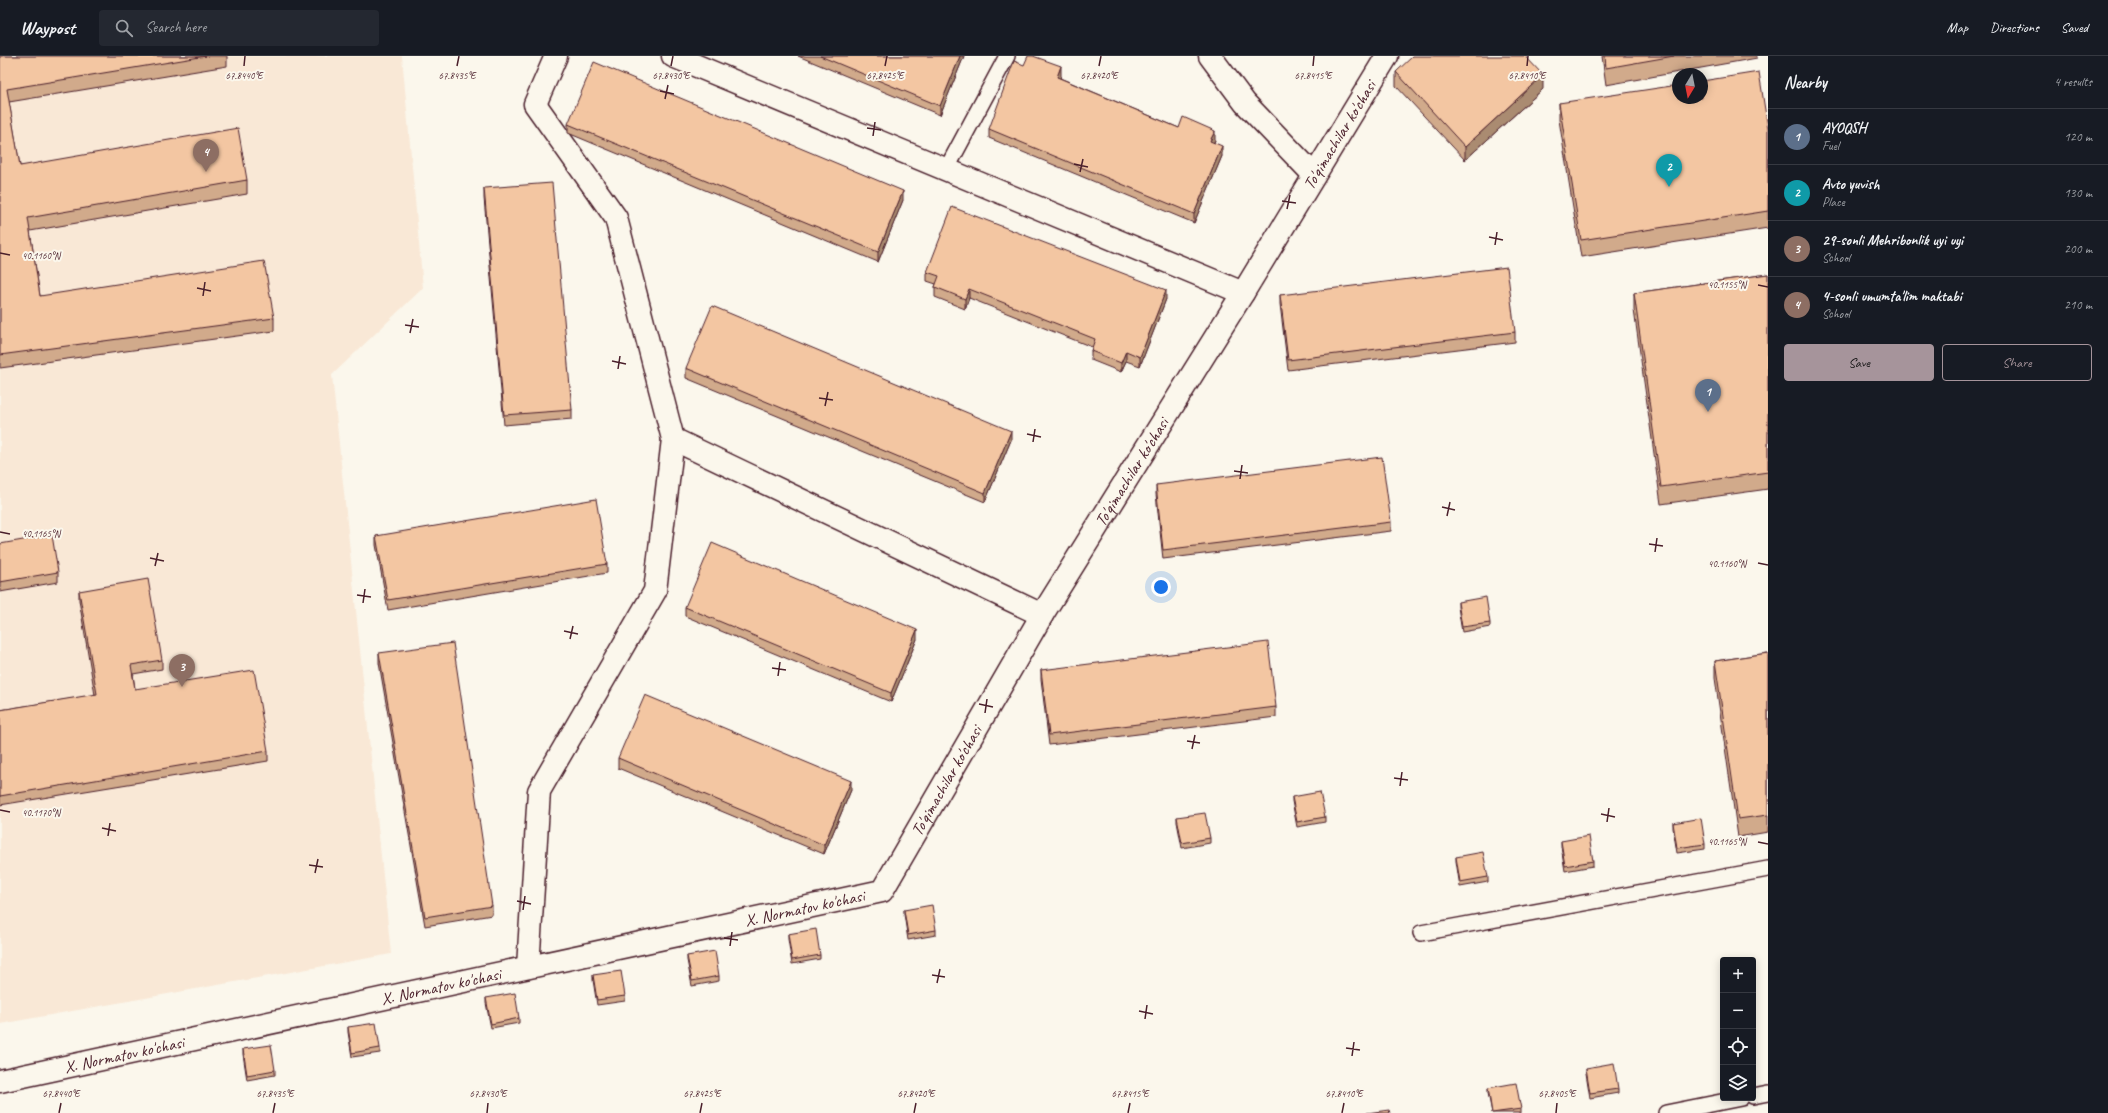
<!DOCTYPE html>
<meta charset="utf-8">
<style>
:root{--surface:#171b24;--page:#242831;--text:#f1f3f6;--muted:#9ea1a6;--line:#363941;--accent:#a6949b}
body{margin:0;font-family:Caveat,sans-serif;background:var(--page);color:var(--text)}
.controls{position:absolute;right:12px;bottom:12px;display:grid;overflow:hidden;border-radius:4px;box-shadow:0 2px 10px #0003}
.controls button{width:36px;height:36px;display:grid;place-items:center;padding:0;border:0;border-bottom:1px solid var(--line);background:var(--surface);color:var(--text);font:20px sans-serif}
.compass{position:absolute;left:1672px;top:12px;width:36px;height:36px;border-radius:50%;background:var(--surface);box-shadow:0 2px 10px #0003;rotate:190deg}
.you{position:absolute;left:1161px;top:531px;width:14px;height:14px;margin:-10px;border:3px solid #fff;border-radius:50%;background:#1a73e8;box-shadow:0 0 0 6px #1a73e833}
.badge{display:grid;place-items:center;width:26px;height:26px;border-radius:50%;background:var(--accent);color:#fff;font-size:13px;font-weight:700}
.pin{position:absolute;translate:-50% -33px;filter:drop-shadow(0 1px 2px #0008)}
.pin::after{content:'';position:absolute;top:21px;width:14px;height:12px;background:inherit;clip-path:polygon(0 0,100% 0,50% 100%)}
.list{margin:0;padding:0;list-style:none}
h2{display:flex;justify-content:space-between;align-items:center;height:52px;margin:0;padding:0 16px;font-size:17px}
h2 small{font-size:13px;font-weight:400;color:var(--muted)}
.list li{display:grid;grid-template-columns:26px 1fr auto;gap:12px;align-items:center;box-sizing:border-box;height:56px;padding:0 16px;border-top:1px solid var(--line)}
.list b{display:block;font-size:15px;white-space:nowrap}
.list p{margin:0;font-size:13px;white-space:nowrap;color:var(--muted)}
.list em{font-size:13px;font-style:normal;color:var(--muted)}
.actions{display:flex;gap:8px;padding:12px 16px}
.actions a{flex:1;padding:9px 0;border:1px solid var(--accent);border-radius:4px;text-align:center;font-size:14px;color:var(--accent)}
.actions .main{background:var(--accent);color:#111}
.icon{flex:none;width:22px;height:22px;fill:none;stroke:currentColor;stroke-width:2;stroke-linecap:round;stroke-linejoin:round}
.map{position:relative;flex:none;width:1768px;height:1057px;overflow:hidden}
header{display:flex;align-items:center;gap:24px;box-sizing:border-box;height:56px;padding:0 20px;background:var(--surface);border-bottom:1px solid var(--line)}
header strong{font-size:19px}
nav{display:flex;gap:22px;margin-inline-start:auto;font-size:14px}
.search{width:280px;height:36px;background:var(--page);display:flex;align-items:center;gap:10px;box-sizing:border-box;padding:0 14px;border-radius:4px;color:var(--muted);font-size:15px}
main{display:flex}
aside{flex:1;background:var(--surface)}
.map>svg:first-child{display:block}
.built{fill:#f9e8d6}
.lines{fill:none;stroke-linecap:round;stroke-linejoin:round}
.service-casing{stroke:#4a1f2b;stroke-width:18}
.minor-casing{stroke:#4a1f2b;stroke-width:25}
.service{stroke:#fbf7ec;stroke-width:15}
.minor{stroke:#fbf7ec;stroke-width:22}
.wall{fill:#d1aa8b;stroke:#4a1f2b}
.shaded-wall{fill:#aa8b71;stroke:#4a1f2b}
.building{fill:#f3c6a2;stroke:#4a1f2b}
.ticks{fill:none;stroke:#4a1f2b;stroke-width:1.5}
.labels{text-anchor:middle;stroke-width:4;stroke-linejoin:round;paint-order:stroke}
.street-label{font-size:17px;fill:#4a1f2b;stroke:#fbf7ec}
.ticks-label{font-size:10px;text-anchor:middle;fill:#4a1f2b;stroke:#fbf7ec;stroke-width:4;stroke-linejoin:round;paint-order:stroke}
</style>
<header>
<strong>Waypost</strong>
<div class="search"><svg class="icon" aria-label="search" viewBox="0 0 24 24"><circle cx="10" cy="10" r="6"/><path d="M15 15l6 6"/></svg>Search here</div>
<nav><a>Map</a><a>Directions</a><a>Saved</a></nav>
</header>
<main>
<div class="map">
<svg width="1768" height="1057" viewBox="0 0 1768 1057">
<rect width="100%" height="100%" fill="#fbf7ec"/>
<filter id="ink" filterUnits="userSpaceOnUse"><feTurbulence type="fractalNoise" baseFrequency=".025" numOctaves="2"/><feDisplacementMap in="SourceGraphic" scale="8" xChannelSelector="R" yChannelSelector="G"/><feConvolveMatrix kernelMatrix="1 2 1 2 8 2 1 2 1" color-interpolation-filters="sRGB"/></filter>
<g filter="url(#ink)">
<polygon class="built" points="0,0 402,0 423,232 332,319 391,898 0,968"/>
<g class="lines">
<defs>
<g id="service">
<polyline points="946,114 1007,0"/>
<polyline points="1421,877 1768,813"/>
<polyline points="1753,1040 1768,1037"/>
<polyline points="1666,1057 1741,1042"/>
</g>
<g id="minor">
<polyline points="556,0 535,48 616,162 673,383 1042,559"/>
<polyline points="673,0 1243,237"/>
<polyline points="1210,0 1245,47 1314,119"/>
<polyline points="528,911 539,735 655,535 673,383"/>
<path id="s1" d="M0,1025l882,-190 160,-276 201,-322 144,-237"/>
</g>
</defs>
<use href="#service" class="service-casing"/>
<use href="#minor" class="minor-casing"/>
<use href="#service" class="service"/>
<use href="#minor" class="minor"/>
</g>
<g class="wall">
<polygon points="0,0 227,0 227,10 9,46 20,110 247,124 247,138 30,175 40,240 274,262 274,275 0,312"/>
<polygon points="798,0 964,0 940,59"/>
<polygon points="1602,0 1757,0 1757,2 1606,29"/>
<polygon points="1024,9 1061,20 1060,22 1179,72 1215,84 1214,87 1222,100 1194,167 989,82 989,73"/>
<polygon points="1396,16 1543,33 1465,104 1396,30"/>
<polygon points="1559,47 1768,73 1768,172 1581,201 1559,64"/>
<polygon points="568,68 903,144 878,206 568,77"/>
<polygon points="484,132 572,354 572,363 504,369 484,142"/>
<polygon points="927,216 1166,243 1140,310 1126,305 1121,316 1091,304 1091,295 1092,291 969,242 965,253 935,241 935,231 936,228 927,225"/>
<polygon points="1768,218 1768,433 1661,448 1634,254 1634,237"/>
<polygon points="1280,239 1515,276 1515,286 1288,314 1280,248"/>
<polygon points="686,312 1011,384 985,446 686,322"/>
<polygon points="1156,429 1391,466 1391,475 1163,503 1156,438"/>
<polygon points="376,480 607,508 607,517 388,554 376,489"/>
<polygon points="0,488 58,516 58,526 0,536"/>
<polygon points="79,535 162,604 162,613 133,618 135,633 268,695 268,705 0,749 0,654 95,639 79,544"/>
<polygon points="1458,546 1490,567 1490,571 1462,576 1458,551"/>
<polygon points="685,551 917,583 891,646 685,560"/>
<polygon points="379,597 492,850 492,859 425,870 379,607"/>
<polygon points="1768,597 1768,776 1738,781 1715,622 1715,605"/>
<polygon points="1041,614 1276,651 1276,661 1049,689 1041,623"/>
<polygon points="618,702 851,734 824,798 618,712"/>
<polygon points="1292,741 1325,761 1325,766 1297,771 1292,745"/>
<polygon points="1177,761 1210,782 1210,787 1182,792 1177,766"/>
<polygon points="1673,767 1705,788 1705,793 1677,797 1673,772"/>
<polygon points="1561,785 1593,805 1593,810 1565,815 1561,790"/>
<polygon points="1456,801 1488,821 1488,826 1460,831 1456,805"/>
<polygon points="904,854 936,874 936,879 908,884 904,858"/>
<polygon points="788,878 820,899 820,903 792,908 788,883"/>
<polygon points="687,900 719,920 719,925 692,930 687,904"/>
<polygon points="593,919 625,940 625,945 597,949 593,924"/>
<polygon points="486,942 519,962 519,967 491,972 486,947"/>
<polygon points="348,971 380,992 380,997 352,1001 348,976"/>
<polygon points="243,993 275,1014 275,1019 247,1024 243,998"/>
<polygon points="1586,1012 1618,1033 1618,1037 1590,1042 1586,1017"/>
<polygon points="1488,1032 1521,1053 1521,1057 1492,1057 1488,1037"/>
</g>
<g class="shaded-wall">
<polygon points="960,0 964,0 940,59 940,50"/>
<polygon points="1061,10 1061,20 1057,30 1057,21"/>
<polygon points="1543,19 1543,33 1465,104 1465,91"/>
<polygon points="1215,75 1215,84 1210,94 1210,85"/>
<polygon points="1222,90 1222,100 1194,167 1194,158"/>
<polygon points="903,135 903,144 878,206 878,196"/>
<polygon points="969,233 969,242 965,253 965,243"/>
<polygon points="1166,234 1166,243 1140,310 1140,301"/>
<polygon points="1126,295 1126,305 1121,316 1121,307"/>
<polygon points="1011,375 1011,384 985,446 985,437"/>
<polygon points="917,574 917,583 891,646 891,637"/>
<polygon points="851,725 851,734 824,798 824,789"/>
</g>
<g class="building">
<polygon points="0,0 206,0 7,33 20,110 238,72 247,124 28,162 40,240 264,205 274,262 0,299"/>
<polygon points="820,0 960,0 940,50"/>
<polygon points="1028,0 1033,0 1061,10 1057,21 1179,72 1183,61 1215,75 1210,85 1222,90 1194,158 989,73 1014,5 1024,9"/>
<polygon points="1413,0 1525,0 1543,19 1465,91 1396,16"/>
<polygon points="1605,0 1674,0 1606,12"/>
<polygon points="594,6 903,135 878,196 568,68"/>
<polygon points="1759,16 1768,73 1768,155 1581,184 1559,47 1678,29 1678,42 1702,42 1702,25"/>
<polygon points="552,127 572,354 504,359 484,132"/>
<polygon points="952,151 1166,234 1140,301 1126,295 1121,307 1091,295 1095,283 969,233 965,243 935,231 939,220 927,216"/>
<polygon points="1507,211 1515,276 1288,304 1280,239"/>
<polygon points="1768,218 1768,416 1661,431 1634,237"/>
<polygon points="712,250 1011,375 985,437 686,312"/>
<polygon points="1382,401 1391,466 1163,494 1156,429"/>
<polygon points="596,443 607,508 388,544 376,480"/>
<polygon points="52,479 58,516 0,526 0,488"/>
<polygon points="712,487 917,574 891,637 685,551"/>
<polygon points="148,523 162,604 131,609 135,633 254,614 268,695 0,740 0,654 97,638 79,535"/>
<polygon points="1486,541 1490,567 1462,571 1458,546"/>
<polygon points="1268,586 1276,651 1049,679 1041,614"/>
<polygon points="453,587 492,850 425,861 379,597"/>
<polygon points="1768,597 1768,759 1738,763 1715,605"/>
<polygon points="645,639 851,725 824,789 618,702"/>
<polygon points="1320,736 1325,761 1297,766 1292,741"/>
<polygon points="1205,757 1210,782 1182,787 1177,761"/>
<polygon points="1701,762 1705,788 1677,792 1673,767"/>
<polygon points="1589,780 1593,805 1565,810 1561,785"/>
<polygon points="1483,796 1488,821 1460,826 1456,801"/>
<polygon points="932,849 936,874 908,879 904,854"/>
<polygon points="816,873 820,899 792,904 788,878"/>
<polygon points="715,895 719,920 692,925 687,900"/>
<polygon points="621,915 625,940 597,944 593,919"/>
<polygon points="515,937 519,962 491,968 486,942"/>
<polygon points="376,967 380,992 352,997 348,971"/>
<polygon points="271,989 275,1014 247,1019 243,993"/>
<polygon points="1614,1007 1618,1033 1590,1037 1586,1012"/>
<polygon points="1516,1027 1521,1053 1492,1057 1488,1032"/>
<polygon points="1389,1054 1390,1057 1367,1057"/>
</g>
</g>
<path class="ticks" d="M244,10l1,-10M457,10l2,-10M671,10l2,-10M885,10l2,-10M1099,10l2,-10M1313,10l1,-10M1527,10l1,-10M660,35l14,3M665,43l3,-14M867,72l14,2M873,80l2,-14M1074,108l14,3M1080,116l3,-13M1282,145l14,2M1287,153l3,-14M1489,181l14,3M1495,189l2,-13M0,197l10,2M1758,229l10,2M197,232l14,3M203,240l2,-14M405,269l14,2M410,277l3,-14M612,305l14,3M618,313l2,-13M819,342l14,2M825,350l3,-14M1027,378l14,3M1033,386l2,-13M1234,415l14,2M1240,423l2,-14M1442,451l13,3M1447,460l3,-14M0,476l10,2M1649,488l14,2M1655,496l2,-14M150,502l14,3M1758,507l10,2M155,510l3,-13M357,539l14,2M363,547l2,-14M564,575l14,3M570,583l3,-13M772,612l14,2M778,620l2,-14M979,648l14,3M985,657l2,-14M1187,685l13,2M1192,693l3,-14M1394,722l14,2M1400,730l2,-14M0,754l10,2M1601,758l14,3M1607,766l2,-14M102,772l14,3M108,780l2,-13M1758,786l10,2M309,809l14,2M315,817l3,-14M517,845l14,3M523,854l2,-14M724,882l14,2M730,890l2,-14M932,919l13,2M937,927l3,-14M1139,955l14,3M1145,963l2,-14M1346,992l14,2M1352,1000l2,-14M59,1057l2,-10M273,1057l2,-10M487,1057l1,-10M700,1057l2,-10M914,1057l2,-10M1128,1057l2,-10M1342,1057l2,-10M1556,1057l1,-10"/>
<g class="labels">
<g class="street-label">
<text dy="6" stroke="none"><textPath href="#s1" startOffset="1786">To'qimachilar ko'chasi</textPath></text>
<text dy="6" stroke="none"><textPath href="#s1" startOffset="1390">To'qimachilar ko'chasi</textPath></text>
<text dy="6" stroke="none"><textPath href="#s1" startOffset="1030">To'qimachilar ko'chasi</textPath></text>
<text dy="6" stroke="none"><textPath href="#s1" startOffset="823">X. Normatov ko'chasi</textPath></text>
<text dy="6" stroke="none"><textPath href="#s1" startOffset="451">X. Normatov ko'chasi</textPath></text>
<text dy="6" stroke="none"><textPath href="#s1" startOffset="127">X. Normatov ko'chasi</textPath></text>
</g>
</g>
<g class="ticks-label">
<text x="244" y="23">67.8440°E</text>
<text x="457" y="23">67.8435°E</text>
<text x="671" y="23">67.8430°E</text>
<text x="885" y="23">67.8425°E</text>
<text x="1099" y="23">67.8420°E</text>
<text x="1313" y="23">67.8415°E</text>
<text x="1527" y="23">67.8410°E</text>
<text x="41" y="203">40.1160°N</text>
<text x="1727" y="232">40.1155°N</text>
<text x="41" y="481">40.1165°N</text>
<text x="1727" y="511">40.1160°N</text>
<text x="41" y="760">40.1170°N</text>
<text x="1727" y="789">40.1165°N</text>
<text x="61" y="1041">67.8440°E</text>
<text x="275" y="1041">67.8435°E</text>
<text x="488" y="1041">67.8430°E</text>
<text x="702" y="1041">67.8425°E</text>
<text x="916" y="1041">67.8420°E</text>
<text x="1130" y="1041">67.8415°E</text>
<text x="1344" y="1041">67.8410°E</text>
<text x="1557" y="1041">67.8405°E</text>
</g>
</svg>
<div class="controls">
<button>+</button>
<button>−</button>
<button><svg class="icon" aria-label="locate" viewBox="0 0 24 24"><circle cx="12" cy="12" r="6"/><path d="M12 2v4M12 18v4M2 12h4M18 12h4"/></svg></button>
<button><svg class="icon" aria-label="layers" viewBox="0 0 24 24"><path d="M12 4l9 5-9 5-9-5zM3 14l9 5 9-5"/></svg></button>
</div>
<svg class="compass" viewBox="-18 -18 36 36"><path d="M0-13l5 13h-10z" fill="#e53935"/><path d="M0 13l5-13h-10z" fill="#9ea1a6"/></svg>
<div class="you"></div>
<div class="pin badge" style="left:1708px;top:356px;background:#5c6f8a">1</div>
<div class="pin badge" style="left:1669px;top:131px;background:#0f9aa8">2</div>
<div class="pin badge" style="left:182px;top:631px;background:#8d6e63">3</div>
<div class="pin badge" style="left:206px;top:116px;background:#8d6e63">4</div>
</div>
<aside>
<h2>Nearby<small>4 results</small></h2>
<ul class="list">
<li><span class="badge" style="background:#5c6f8a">1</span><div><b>AYOQSH</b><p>Fuel</p></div><em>120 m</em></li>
<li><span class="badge" style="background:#0f9aa8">2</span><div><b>Avto yuvish</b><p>Place</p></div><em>130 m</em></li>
<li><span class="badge" style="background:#8d6e63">3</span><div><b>29-sonli Mehribonlik uyi uyi</b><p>School</p></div><em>200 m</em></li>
<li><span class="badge" style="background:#8d6e63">4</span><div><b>4-sonli umumta'lim maktabi</b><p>School</p></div><em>210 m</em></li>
</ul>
<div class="actions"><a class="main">Save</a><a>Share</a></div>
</aside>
</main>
